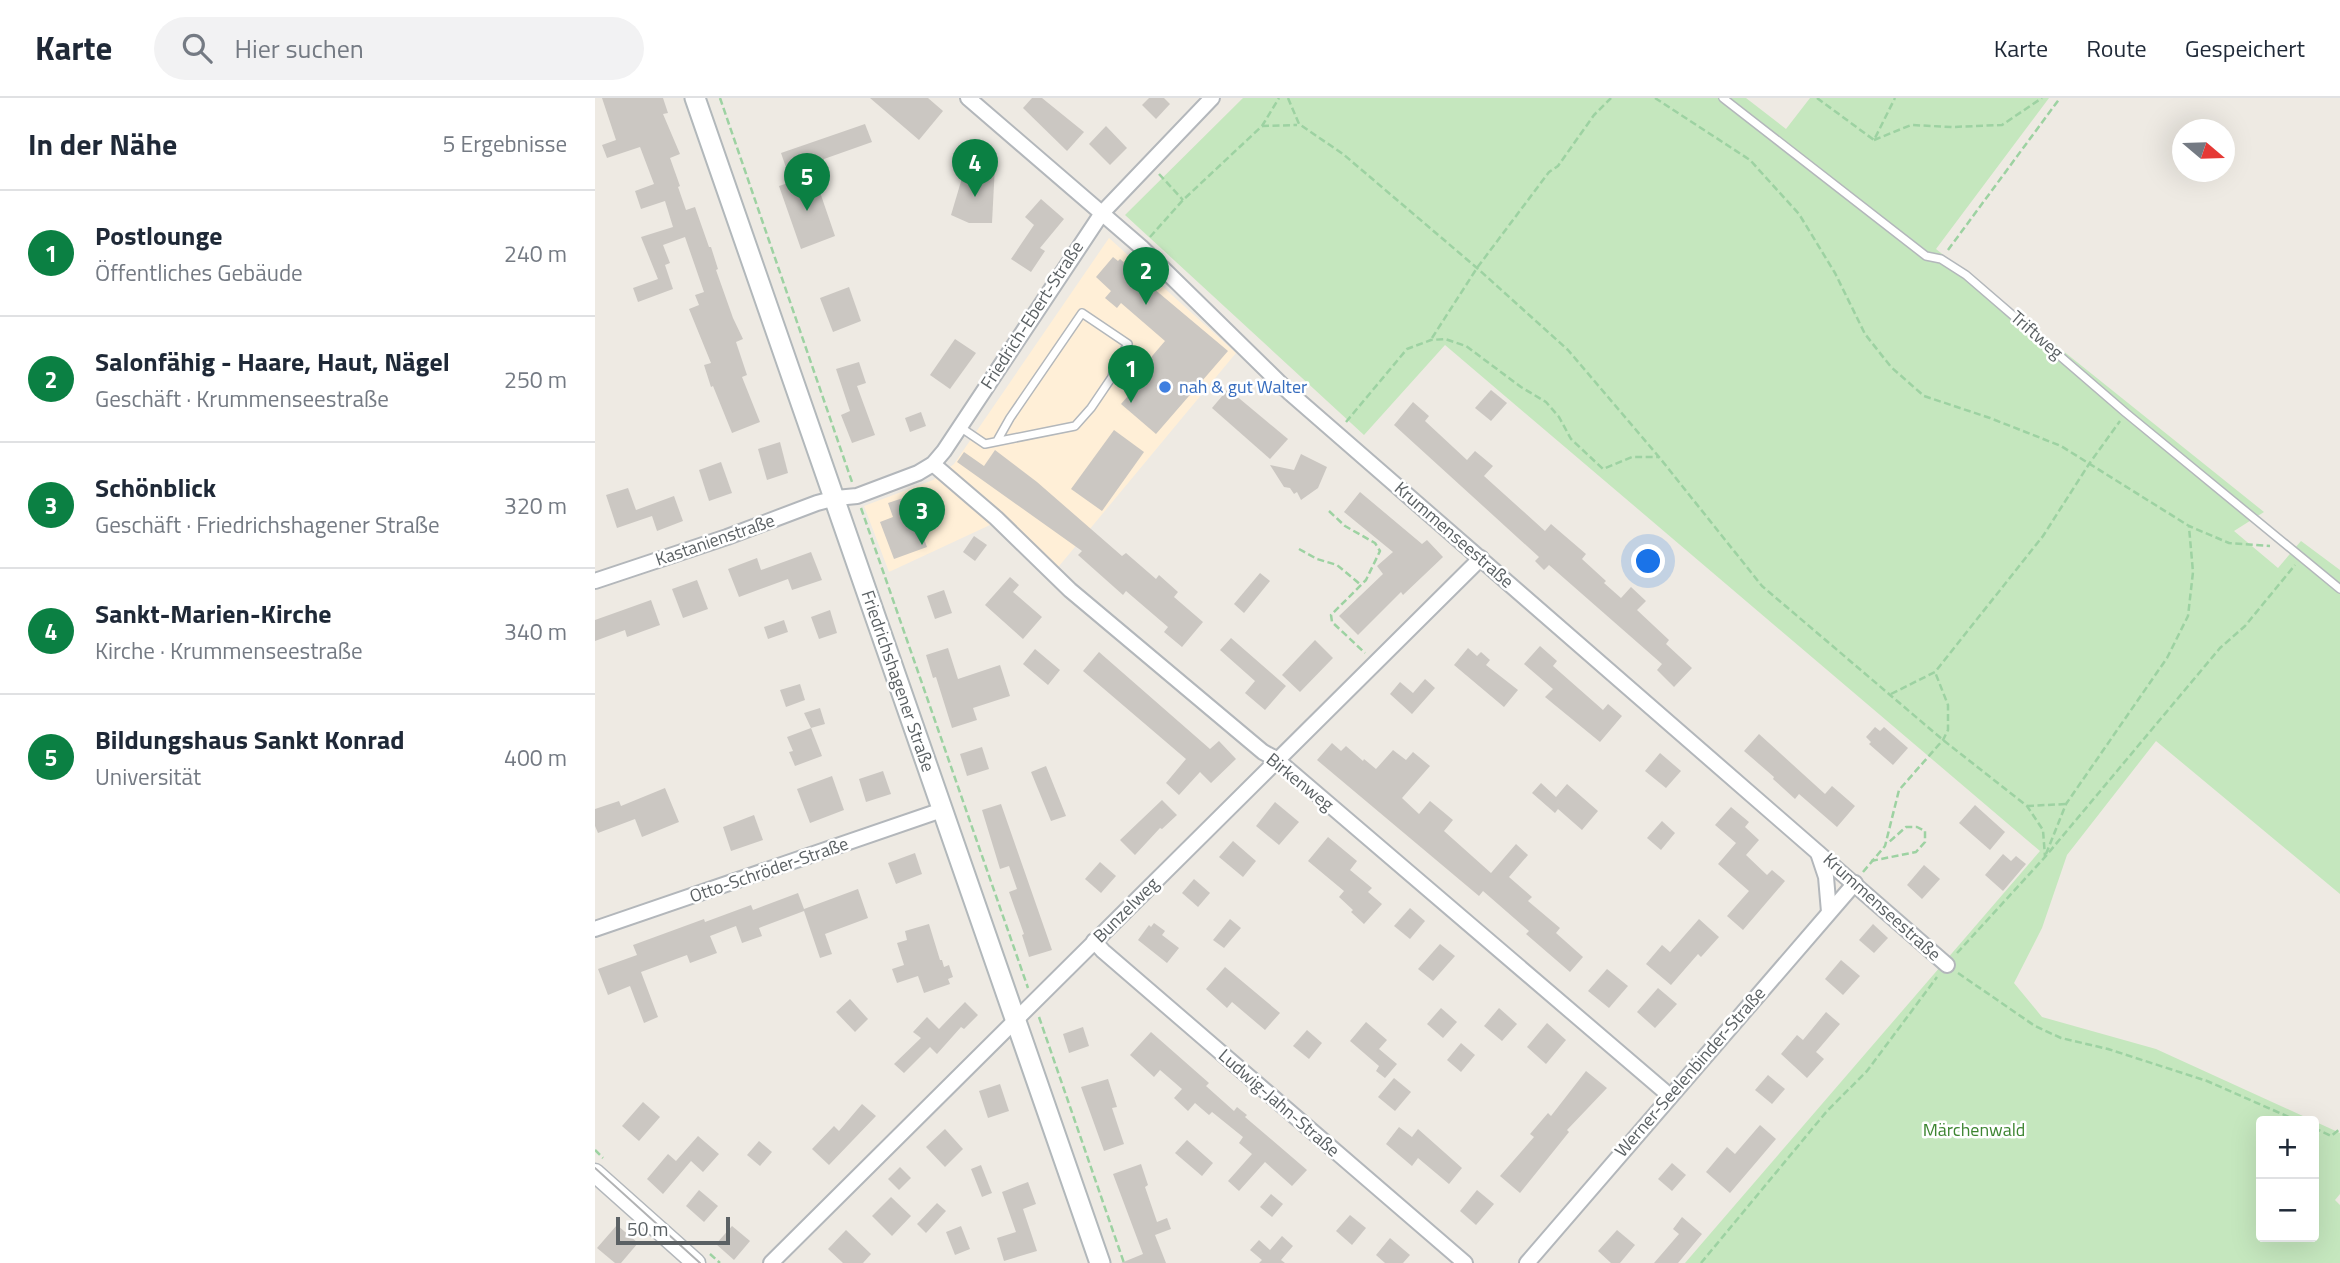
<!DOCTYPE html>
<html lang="de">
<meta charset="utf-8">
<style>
:root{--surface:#fff;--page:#f2f2f3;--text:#1f2937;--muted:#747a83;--line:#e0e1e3;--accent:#0b8043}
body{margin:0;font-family:"Titillium Web",sans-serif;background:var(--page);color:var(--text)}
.controls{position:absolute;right:21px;bottom:21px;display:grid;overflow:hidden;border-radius:7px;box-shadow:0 7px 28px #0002}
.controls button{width:63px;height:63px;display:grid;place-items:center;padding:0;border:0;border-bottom:2px solid var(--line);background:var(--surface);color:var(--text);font:35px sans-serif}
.compass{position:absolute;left:1577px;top:21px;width:63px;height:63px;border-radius:50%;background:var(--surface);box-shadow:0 7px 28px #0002;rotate:109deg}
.scale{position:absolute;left:21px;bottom:18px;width:114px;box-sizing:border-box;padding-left:7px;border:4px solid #5b6164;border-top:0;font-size:19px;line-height:24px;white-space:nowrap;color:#5b6164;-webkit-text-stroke:5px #fff;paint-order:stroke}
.you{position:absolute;left:1054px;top:464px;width:24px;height:24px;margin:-18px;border:5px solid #fff;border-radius:50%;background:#1a73e8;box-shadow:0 0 0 10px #1a73e833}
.badge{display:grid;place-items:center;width:46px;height:46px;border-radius:50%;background:var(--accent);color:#fff;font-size:23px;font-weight:700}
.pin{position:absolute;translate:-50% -58px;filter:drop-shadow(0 2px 4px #0008)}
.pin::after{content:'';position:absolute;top:37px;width:24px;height:21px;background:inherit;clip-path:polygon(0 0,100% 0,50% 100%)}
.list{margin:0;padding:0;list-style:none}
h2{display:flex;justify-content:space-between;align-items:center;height:91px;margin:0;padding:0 28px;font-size:30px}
h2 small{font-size:23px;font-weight:400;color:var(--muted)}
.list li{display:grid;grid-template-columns:46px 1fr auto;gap:21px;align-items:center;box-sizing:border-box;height:126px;padding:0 28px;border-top:2px solid var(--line)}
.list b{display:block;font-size:26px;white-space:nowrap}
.list p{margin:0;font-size:23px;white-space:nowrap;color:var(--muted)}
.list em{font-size:23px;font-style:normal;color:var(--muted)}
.icon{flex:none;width:38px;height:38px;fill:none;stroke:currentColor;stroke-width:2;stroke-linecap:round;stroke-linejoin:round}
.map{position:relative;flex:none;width:1745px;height:1165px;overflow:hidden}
header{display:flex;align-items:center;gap:42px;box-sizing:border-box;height:98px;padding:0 35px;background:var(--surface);border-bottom:2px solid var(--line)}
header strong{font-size:33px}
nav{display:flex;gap:38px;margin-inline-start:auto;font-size:24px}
.search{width:490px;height:63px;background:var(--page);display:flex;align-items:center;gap:18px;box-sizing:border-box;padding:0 24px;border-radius:38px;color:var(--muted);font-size:26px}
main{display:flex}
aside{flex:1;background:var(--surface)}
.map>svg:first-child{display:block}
.commercial{fill:#ffefd7}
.green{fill:#c5e7be;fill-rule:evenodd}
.building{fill:#cbc7c2}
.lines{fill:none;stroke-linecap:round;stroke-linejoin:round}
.service-casing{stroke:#b3b7bb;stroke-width:10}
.minor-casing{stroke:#b3b7bb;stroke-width:18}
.tertiary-casing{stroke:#b3b7bb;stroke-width:21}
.secondary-casing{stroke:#b2b8bb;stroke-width:23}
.path{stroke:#9dd2a2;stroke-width:2.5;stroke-dasharray:7 3.5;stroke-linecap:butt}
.service{stroke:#fff;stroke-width:7}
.minor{stroke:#fff;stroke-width:14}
.tertiary{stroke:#fff;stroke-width:18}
.secondary{stroke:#fff;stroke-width:19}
.tram{stroke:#b2b3b4;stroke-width:2}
.shop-dot{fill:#3f7fe0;stroke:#fff;stroke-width:2.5}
.labels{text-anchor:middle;stroke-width:5;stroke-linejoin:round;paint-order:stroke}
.street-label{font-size:18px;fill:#5b6164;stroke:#fff}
.shop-label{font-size:18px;fill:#366cbe;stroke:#fff;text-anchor:start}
.park-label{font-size:18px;fill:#3d8531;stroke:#fff}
</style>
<header>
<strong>Karte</strong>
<div class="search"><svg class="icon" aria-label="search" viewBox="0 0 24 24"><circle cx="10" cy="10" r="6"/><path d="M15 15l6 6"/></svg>Hier suchen</div>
<nav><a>Karte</a><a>Route</a><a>Gespeichert</a></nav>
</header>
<main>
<aside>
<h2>In der Nähe<small>5 Ergebnisse</small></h2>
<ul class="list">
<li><span class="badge">1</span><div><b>Postlounge</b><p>Öffentliches Gebäude</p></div><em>240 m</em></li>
<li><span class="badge">2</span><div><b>Salonfähig - Haare, Haut, Nägel</b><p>Geschäft · Krummenseestraße</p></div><em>250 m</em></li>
<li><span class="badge">3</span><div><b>Schönblick</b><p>Geschäft · Friedrichshagener Straße</p></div><em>320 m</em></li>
<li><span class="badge">4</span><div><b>Sankt-Marien-Kirche</b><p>Kirche · Krummenseestraße</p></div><em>340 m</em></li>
<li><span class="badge">5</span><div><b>Bildungshaus Sankt Konrad</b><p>Universität</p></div><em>400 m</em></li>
</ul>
</aside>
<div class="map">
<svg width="1745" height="1165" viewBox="0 0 1745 1165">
<rect width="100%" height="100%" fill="#eeeae3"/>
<polygon class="commercial" points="514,140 641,255 455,479 395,427 294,474 269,408 338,382 359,366"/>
<path class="green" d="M648,0h503l40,31 24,-31h239l-113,151 328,263 -30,19 44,37 23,-27 39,29v324l-184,-153 -89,114 -25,73 -28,55 28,34 114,32 184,84v61l-5,6 5,5v58h-655l355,-412 -595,-506 -81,90 -239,-220zM1666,1023h53v116h-53z"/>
<g class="building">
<polygon points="7,0 68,0 73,15 68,16 85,56 75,60 85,88 83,89 91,112 100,109 114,149 116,149 123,171 121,172 138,220 148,241 141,244 152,277 147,279 165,324 137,335 118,288 116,289 109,267 116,265 94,211 104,207 100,197 109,194 90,139 68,147 75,165 70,167 78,191 43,204 38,190 63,181 46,139 78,129 70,103 46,111 40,93 59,86 45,49 12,60 7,47 21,42"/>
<polygon points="275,0 333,0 348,13 324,42"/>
<polygon points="437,0 447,0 489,34 472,53 428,10"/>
<polygon points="554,0 569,0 575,6 561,21 547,7"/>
<polygon points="270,26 277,44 229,61 229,63 216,68 240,138 206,151 184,88 196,84 186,55"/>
<polygon points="511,28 532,50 515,67 494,46"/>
<polygon points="375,61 389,61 400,67 397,125 374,125 356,117 370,70"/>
<polygon points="446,101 469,121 445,150 450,153 436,174 416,161 439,127 430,119"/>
<polygon points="518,159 523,163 525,161 540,174 538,176 556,192 558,190 633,253 561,336 526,306 541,289 531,280 548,260 552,264 570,243 526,205 522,210 510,200 516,193 501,179"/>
<polygon points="254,189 266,223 238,234 225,200"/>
<polygon points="360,241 381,255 355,291 335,277"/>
<polygon points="264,264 271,285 262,288 280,337 257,345 246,317 255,313 241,271"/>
<polygon points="633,291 693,341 675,361 617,310"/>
<polygon points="896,292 912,305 896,323 880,310"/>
<polygon points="818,304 834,318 830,323 872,362 880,353 898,368 889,378 950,433 956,426 991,456 987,461 1011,483 1009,485 1026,500 1036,489 1051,503 1042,512 1074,542 1071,546 1097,570 1079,589 1062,572 1067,566 954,467 949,472 940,463 944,459 799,327"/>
<polygon points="326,314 331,328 315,334 310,320"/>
<polygon points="519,332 549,354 507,413 476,391"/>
<polygon points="185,344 193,375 172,382 163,351"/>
<polygon points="400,352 442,384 527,458 531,455 561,481 564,477 583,494 579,499 608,524 587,549 569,534 573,529 531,493 528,497 483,457 487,453 362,364 369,354 389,368"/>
<polygon points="706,356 732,369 723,390 706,402 702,394 699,396 695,390 689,389 675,367 699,372"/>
<polygon points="126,364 137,395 114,403 104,372"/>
<polygon points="33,390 41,412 79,398 88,423 62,433 57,418 22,430 11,397"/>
<polygon points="765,394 827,446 832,442 848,459 808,497 806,494 763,537 744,518 788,476 782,468 798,454 749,414"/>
<polygon points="314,398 332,449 299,461 285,424 298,419 293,405"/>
<polygon points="379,438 392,447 380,463 368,454"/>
<polygon points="216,454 227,482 197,492 193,481 144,499 133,471 162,460 166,472"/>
<polygon points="665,475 675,483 649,515 639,506"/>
<polygon points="415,479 424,487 418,494 447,519 428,541 390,507"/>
<polygon points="102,482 113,511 88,520 77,491"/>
<polygon points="349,492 357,515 340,521 332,498"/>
<polygon points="56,502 65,527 32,539 30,532 0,543 0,522"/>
<polygon points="235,512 242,535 224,541 216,519"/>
<polygon points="189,522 193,534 173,541 169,529"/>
<polygon points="636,540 691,588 670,612 650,595 660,583 625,552"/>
<polygon points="720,542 738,560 705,594 687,577"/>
<polygon points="945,548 962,563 958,568 1008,612 1013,606 1027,618 1005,644 950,599 958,591 929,566"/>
<polygon points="353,550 363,581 405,567 415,598 378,610 382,622 357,630 341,579 338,580 331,557"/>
<polygon points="873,550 882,558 886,554 895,562 891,567 923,592 909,609 859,567"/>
<polygon points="440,551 465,572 453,587 428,566"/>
<polygon points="504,554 615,651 624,643 641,661 616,685 605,674 584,697 571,685 591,661 488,573"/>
<polygon points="830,581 840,590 817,616 795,596 805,584 818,595"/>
<polygon points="205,586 210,602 191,609 185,592"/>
<polygon points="225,610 230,626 216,630 227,658 200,668 194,654 198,653 192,639 216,630 209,615"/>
<polygon points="1280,629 1285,633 1289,629 1313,650 1298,667 1274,646 1276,644 1271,639"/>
<polygon points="1164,636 1230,696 1237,688 1260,708 1242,729 1204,696 1200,701 1178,681 1179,679 1149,653"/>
<polygon points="737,645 746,653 751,648 768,663 769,661 781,671 798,652 811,662 818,654 835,668 807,700 824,716 835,703 858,722 849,733 896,775 921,746 933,757 914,779 937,799 933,803 965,830 961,835 988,859 975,874 931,836 934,833 888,793 884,798 722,662"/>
<polygon points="387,649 394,671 372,678 365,656"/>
<polygon points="1065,655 1086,673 1071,690 1050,673"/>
<polygon points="451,668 471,718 456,723 436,674"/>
<polygon points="288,673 296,696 271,704 264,681"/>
<polygon points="237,678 249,712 215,725 202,691"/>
<polygon points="946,685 961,699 972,686 1003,713 987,732 963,711 960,715 937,695"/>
<polygon points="70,690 84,724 47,739 40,721 3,735 0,728 0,711 24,703 26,708"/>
<polygon points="567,702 582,717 567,731 565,730 540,757 525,742"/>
<polygon points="680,704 704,724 684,747 661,728"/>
<polygon points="406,706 457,852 434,859 427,837 429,836 414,794 422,791 414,768 405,771 387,712"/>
<polygon points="1380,707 1410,734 1395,752 1364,725"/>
<polygon points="1136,709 1154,724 1150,729 1164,742 1151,757 1172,777 1177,772 1190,783 1148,832 1132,818 1154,793 1123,766 1141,745 1120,727"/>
<polygon points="159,717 168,742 136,753 128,729"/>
<polygon points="1067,723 1080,735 1066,752 1052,740"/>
<polygon points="733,739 762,763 755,772 777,790 773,794 787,806 769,826 756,814 758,812 744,799 749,793 713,763"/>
<polygon points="638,743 661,763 648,779 624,759"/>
<polygon points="320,755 327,776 301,786 293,765"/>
<polygon points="1408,756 1416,763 1421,758 1431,766 1408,793 1390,777"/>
<polygon points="505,764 521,778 506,795 490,781"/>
<polygon points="1329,767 1345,781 1327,801 1312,787"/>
<polygon points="599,781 615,795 603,809 587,795"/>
<polygon points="263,791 273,820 230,836 237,856 225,860 209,813 164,830 167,838 147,845 141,828 115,838 122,855 95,865 92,857 46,874 63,919 49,925 35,888 13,897 3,871 42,857 38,847 109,821 110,824 156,807 158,812 203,795 209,811"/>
<polygon points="815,810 830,823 815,841 799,828"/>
<polygon points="635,821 646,830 629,850 618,842"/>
<polygon points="1104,821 1124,839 1106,859 1103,856 1076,887 1051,866 1067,847 1075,854"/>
<polygon points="559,825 570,833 567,837 584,850 572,865 543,842 554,827 556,829"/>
<polygon points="334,826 345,862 347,862 349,869 354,867 358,879 353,881 355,886 329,895 323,878 302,885 297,871 309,867 302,845 312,842 310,833"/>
<polygon points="1278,826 1293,840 1279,855 1264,842"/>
<polygon points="845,846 860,858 838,883 823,871"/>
<polygon points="1246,862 1265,878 1248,897 1230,881"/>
<polygon points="630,869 685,915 670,932 637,904 632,910 611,891"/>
<polygon points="1012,871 1033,888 1014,910 993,893"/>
<polygon points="1063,890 1082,906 1060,930 1042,914"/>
<polygon points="255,901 273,921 260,934 241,914"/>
<polygon points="370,904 383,917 369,931 366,929 342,956 335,949 309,975 299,966 326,940 318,934 332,919 344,931"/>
<polygon points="846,910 862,924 848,940 832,926"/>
<polygon points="904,910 922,926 907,943 889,928"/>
<polygon points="1231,914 1245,926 1221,954 1229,961 1212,980 1186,956 1202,937 1208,942"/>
<polygon points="771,924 792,942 784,951 802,966 790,980 781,973 784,968 755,943"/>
<polygon points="952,925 971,942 951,966 932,949"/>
<polygon points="488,929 494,948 474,955 468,936"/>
<polygon points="712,932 727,945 714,961 698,948"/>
<polygon points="556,934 614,985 611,988 639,1013 642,1009 652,1017 650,1019 712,1072 697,1088 670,1064 644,1093 633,1083 657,1056 644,1045 648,1039 617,1014 614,1017 600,1005 593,1013 579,1000 587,991 565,972 559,979 535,957"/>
<polygon points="866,945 880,957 866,974 852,962"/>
<polygon points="991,973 1012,990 972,1032 974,1034 925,1095 905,1078 939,1039 935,1036 953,1015 956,1018"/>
<polygon points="1173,977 1190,991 1177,1006 1160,992"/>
<polygon points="799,980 816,994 800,1013 783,999"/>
<polygon points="513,981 522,1009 517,1010 529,1046 509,1053 486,989"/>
<polygon points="405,986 414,1013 393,1020 384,993"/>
<polygon points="48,1004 65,1019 44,1043 27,1028"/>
<polygon points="267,1006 281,1018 234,1067 217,1051 239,1028 244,1033"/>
<polygon points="1165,1027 1181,1041 1135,1095 1111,1074 1132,1049 1140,1056"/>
<polygon points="804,1029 817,1039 823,1031 867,1070 854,1086 823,1060 817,1068 791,1046"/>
<polygon points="350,1031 368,1051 350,1069 331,1049"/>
<polygon points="103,1038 124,1056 108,1074 96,1063 68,1096 52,1081 73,1056 81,1063"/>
<polygon points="592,1042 618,1065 607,1078 580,1055"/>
<polygon points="164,1043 177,1054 165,1068 152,1057"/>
<polygon points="1077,1065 1091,1077 1077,1093 1063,1081"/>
<polygon points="546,1066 553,1087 550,1089 562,1124 572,1120 576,1131 560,1137 571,1165 526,1165 548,1156 518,1076"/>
<polygon points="386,1067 397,1095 387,1099 376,1071"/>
<polygon points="305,1069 316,1080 304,1092 293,1081"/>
<polygon points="433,1084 441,1106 428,1111 442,1153 409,1163 402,1140 421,1134 407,1094"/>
<polygon points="104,1092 123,1108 109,1124 91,1108"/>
<polygon points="882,1092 899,1106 881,1127 865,1113"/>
<polygon points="676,1096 688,1106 677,1119 665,1109"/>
<polygon points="296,1099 316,1118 297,1138 277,1118"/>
<polygon points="342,1105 351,1113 331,1135 322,1126"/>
<polygon points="755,1117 771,1130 757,1147 741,1133"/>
<polygon points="1087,1119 1107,1136 1083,1165 1059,1165 1084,1136 1078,1131"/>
<polygon points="22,1127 43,1145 26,1165 20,1165 2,1150"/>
<polygon points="137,1128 155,1143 139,1162 121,1146"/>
<polygon points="366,1128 375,1151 360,1157 351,1134"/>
<polygon points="251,1132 276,1156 268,1165 248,1165 233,1151"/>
<polygon points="1022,1132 1040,1147 1025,1165 1016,1165 1003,1153"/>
<polygon points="687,1138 698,1148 686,1162 690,1165 664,1165 667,1162 655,1152 664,1142 675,1152"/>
<polygon points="795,1140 815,1157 808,1165 790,1165 781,1157"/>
</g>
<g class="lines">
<defs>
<g id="service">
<polyline points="1128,0 1331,158 1346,161 1371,177 1531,315 1745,491"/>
<polyline points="365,329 390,346 480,328 496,310 517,279 520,267 533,246 487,215 415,320 402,343"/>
</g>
<g id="minor">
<polyline points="373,0 546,149 695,295 1352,867"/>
<polyline points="338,366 401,420 475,492 668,654 681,661 1075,998"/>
<polyline points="0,483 132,439 222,405 241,400 262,398 323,375 338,366 349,353 507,115 617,0"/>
<polyline points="1223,755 1231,779 1234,814"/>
<polyline points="0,831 347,712"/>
<polyline points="499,843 508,853 870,1165"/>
<polyline points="176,1165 886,460"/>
<polyline points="932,1165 1260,785"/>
</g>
<polyline id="tertiary" points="0,1075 101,1165"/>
<polyline id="secondary" points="100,0 505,1165"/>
</defs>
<use href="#service" class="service-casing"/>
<use href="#minor" class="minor-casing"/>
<use href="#tertiary" class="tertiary-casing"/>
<use href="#secondary" class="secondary-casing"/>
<g class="path">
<polyline points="125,0 257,384"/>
<polyline points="693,0 704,26 748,56 882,170 973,252 1064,359 1167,488 1348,642 1432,708 1448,732 1450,759"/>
<polyline points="1060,0 1155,62 1204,116 1240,175 1270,236 1296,269 1329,298 1395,320 1466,348 1594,428 1634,445 1675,448"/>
<polyline points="1222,0 1279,42 1300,0"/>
<polyline points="667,28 702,27"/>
<polyline points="1279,42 1316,27 1357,29 1407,27 1447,0"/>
<polyline points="564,76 588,102"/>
<polyline points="555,139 588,102 667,28 684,0"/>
<polyline points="1353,152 1465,0"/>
<polyline points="837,240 882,170 954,74 963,68 999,17 1016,0"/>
<polyline points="751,324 812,251 836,242 850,241 871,248 926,289 951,304 964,319 976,341 1008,371 1037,359 1064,359"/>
<polyline points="266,410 433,890"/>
<polyline points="734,413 750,428 780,445 785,453 771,482 736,517 737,524 770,555"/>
<polyline points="704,451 722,461 742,467 766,487"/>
<polyline points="1296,596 1340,574 1448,438 1494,366 1525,323"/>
<polyline points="1432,708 1471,706"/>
<polyline points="1451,756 1471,706 1572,560 1593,518 1598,474 1594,429"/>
<polyline points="1276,763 1321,754 1330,744 1330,733 1322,729 1311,729 1293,745"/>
<polyline points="1268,774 1290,748 1304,692 1348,642 1353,632 1353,607 1340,574"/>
<polyline points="1362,855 1450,759 1625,550 1650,528 1700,467"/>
<polyline points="1363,875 1440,928 1466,940 1513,951 1612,983 1703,1023"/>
<polyline points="444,919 529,1165"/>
<polyline points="1719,1030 1736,1038 1745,1031"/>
<polyline points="0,1052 8,1060"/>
<polyline points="115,1156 125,1165"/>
<polyline points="1106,1165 1232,1013 1272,973 1342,879"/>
</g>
<use href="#service" class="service"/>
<use href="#minor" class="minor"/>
<use href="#tertiary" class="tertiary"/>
<use href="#secondary" class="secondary"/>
<polyline class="tram" points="0,1070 105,1165"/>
</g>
<circle class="shop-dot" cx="570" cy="289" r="7"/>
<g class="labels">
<g class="street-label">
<text transform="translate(437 217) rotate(-57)" y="6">Friedrich-Ebert-Straße</text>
<text transform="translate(1442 237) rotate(41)" y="6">Triftweg</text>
<text transform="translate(859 437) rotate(41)" y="6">Krummenseestraße</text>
<text transform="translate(120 442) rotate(-19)" y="6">Kastanienstraße</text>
<text transform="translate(303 583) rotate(71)" y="6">Friedrichshagener Straße</text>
<text transform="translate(705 684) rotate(39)" y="6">Birkenweg</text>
<text transform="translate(174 772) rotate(-19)" y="6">Otto-Schröder-Straße</text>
<text transform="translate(1287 809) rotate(42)" y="6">Krummenseestraße</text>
<text transform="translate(531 812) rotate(-45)" y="6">Bunzelweg</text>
<text transform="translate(1095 974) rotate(-49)" y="6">Werner-Seelenbinder-Straße</text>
<text transform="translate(684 1005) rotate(41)" y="6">Ludwig-Jahn-Straße</text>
</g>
<g class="shop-label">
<text x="584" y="295">nah &amp; gut Walter</text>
</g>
<g class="park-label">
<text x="1379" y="1038">Märchenwald</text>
</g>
</g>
</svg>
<div class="controls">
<button>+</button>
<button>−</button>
</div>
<svg class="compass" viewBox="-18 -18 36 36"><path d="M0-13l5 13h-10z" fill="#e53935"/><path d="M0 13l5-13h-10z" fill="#747a83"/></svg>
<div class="scale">50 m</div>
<div class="you"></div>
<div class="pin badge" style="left:536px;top:305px">1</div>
<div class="pin badge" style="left:551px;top:207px">2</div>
<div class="pin badge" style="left:327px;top:447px">3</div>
<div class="pin badge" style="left:380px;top:99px">4</div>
<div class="pin badge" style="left:212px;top:113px">5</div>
</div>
</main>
